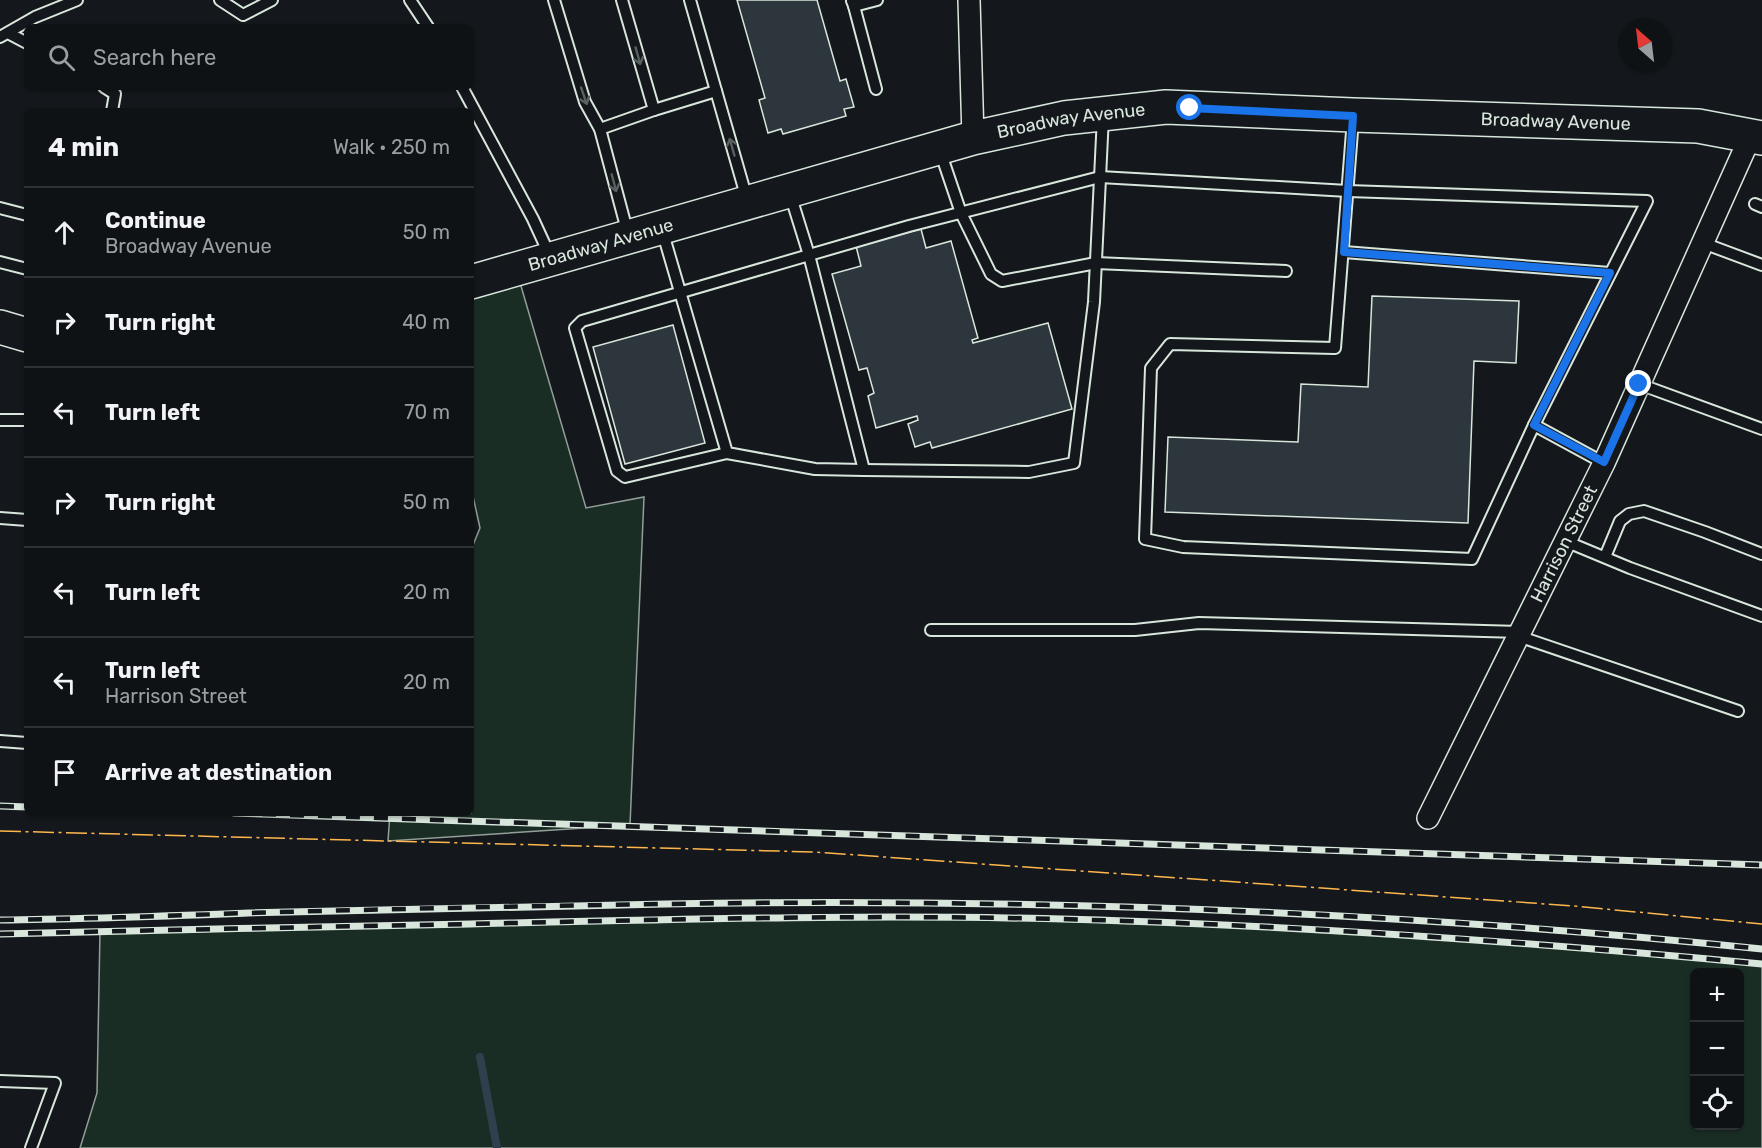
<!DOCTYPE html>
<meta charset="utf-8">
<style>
:root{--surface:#0f1215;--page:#181b1e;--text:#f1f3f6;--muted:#9b9ea0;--line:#2f3234}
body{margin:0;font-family:Rubik,sans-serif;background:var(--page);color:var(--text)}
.controls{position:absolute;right:18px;bottom:18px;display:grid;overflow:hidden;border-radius:9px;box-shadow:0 2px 4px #0004}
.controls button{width:54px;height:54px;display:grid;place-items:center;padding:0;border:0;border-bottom:2px solid var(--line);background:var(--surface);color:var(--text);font:30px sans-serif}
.compass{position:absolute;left:1618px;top:18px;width:54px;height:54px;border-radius:50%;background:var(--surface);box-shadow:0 2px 4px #0004;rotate:332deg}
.stop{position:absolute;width:18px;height:18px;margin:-14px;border:4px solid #1a73e8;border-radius:50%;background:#fff}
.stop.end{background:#1a73e8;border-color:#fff;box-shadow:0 2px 6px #0008}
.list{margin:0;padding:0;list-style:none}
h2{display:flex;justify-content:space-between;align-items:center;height:78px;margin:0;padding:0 24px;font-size:26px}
h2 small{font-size:20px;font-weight:400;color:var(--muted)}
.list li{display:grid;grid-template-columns:39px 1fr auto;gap:18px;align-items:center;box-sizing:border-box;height:90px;padding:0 24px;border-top:2px solid var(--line)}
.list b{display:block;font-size:22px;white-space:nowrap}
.list p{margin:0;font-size:20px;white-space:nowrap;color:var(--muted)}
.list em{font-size:20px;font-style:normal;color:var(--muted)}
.icon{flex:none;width:33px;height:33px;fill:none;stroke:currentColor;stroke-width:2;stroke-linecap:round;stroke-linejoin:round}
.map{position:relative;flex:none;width:1762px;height:1148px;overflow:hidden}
.search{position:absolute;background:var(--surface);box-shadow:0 2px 4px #0004;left:24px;top:24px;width:450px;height:66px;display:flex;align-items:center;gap:15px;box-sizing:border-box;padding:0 21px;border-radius:9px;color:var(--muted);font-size:22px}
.panel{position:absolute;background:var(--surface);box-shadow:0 2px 4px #0004;left:24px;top:108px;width:450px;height:708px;border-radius:9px}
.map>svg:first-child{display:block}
.green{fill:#1a2d24;stroke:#939e99;stroke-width:1.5;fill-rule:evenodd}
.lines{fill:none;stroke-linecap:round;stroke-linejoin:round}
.stream{stroke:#2f3f4d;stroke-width:8}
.building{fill:#2c363c;stroke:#d8e6dc;stroke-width:1.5}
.service-casing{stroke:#d8e6dc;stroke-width:14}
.minor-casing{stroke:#d8e6dc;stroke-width:24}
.primary-casing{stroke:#d8e6dc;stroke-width:36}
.service{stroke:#14181c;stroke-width:10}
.minor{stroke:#14181c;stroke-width:21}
.primary{stroke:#14181c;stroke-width:33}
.rail-casing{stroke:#d8e6dc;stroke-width:7}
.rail{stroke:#14181c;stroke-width:4.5;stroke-dasharray:14;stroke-linecap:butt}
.power{stroke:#ffb74d;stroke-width:1.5;stroke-dasharray:21 4.5 3 4.5;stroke-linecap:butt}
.oneway{stroke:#59605f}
.route{stroke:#1a73e8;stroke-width:8}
.labels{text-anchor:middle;stroke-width:4.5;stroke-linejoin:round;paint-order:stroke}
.street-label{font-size:18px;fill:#d8e6dc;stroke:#14181c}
</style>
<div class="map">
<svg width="1762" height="1148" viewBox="0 0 1762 1148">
<rect width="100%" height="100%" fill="#14181c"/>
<g class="green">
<polygon points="516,269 586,508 644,497 630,825 388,841 390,813 471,813 471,550 480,528 471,487 471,282"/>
<path d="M875,917c83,1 166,1 249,4 213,7 426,23 638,43v184h-1682l17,-55 3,-162 524,-11zM1694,972h46v154h-46z"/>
</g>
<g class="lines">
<polyline class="stream" points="480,1057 497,1148"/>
</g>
<g class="building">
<polygon points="737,0 817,0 840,81 846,79 854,107 844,109 846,116 783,134 781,129 768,133 759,100 765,98"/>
<polygon points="921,229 926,248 951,241 978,338 972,340 973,343 1048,323 1072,409 932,448 930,442 915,447 908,424 918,420 917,416 876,428 868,396 874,393 867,368 859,370 832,274 861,266 856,246"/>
<polygon points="1372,296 1519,301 1516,363 1474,361 1468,523 1165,512 1168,437 1298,442 1301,384 1368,387"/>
<polygon points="673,325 705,443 625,464 593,347"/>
</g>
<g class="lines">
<defs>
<g id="service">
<polyline points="220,0 243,15 272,0"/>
<polyline points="410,0 428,27"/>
<polyline points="554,0 585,102 600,129 628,234"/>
<polyline points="690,0 747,199"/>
<polyline points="852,1 854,6 877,0"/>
<polyline points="854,6 876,89"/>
<polyline points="8,33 27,43"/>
<polyline points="0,37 35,17 77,0"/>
<polyline points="104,87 115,94 112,111"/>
<polyline points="462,87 533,219 550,256"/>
<polyline points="654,110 716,91"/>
<polyline points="1353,119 1335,348 1170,344 1151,368 1145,539 1183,547 1472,559 1534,425 1604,463"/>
<polyline points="600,129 654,110 622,0"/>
<polyline points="940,151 961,213 991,274 1002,281 1096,263 1286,271"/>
<polyline points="790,194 809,255 864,470"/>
<polyline points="1755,204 1762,207"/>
<polyline points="0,208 27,215"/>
<polyline points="662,230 727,453 815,469 864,470 1029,472 1074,463 1094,302 1103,116"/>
<polyline points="1703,243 1762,265"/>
<polyline points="1344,252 1610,273"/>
<polyline points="0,262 27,269"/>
<polyline points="1639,384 1762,429"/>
<polyline points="0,420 27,420"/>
<polyline points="727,453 625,477 617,471 575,328 582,321 909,226 1100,177 1348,191 1647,201 1534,425"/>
<polyline points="0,518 27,520"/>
<polyline points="1565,541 1630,568 1762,616"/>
<polyline points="1605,557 1620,521 1629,514 1644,511 1705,532 1762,554"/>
<polyline points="931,630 1135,630 1199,623 1520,632"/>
<polyline points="1518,636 1738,711"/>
<polyline points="0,741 27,743"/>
<polyline points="0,1081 55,1083 31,1148"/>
</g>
<g id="minor">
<polyline points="969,0 973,138"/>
<path id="s1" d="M1428,818l176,-355 147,-328"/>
</g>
<g id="primary">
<path id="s2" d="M471,282l502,-144 91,-20 102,-11 187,8 345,11 64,12"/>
<polyline points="0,327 27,335"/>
</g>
</defs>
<use href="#service" class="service-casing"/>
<use href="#minor" class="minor-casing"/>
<use href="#primary" class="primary-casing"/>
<use href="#service" class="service"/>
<use href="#minor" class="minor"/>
<use href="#primary" class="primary"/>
<defs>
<g id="rail">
<polyline points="0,806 27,807"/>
<polyline points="234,813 1762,865"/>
<path d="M0,920c83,-1 165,-4 248,-7 139,-4 278,-7 417,-9 366,-6 733,7 1097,45"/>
<path d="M0,934c157,-4 313,-7 470,-10 218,-5 437,-11 655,-3 213,7 425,23 637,43"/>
</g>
</defs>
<use href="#rail" class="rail-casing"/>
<use href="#rail" class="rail"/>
<polyline class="power" points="0,831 814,852 1574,906 1762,924"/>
</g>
<defs><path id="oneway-shaft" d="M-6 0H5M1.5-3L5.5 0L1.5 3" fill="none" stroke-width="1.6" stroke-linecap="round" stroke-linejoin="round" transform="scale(1.5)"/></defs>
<g class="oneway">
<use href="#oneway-shaft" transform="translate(638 56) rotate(74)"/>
<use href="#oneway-shaft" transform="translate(584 96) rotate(71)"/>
<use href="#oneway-shaft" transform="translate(732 147) rotate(-106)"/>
<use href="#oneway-shaft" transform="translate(614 183) rotate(75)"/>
</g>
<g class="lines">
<polyline class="route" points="1190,108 1353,116 1344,252 1610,273 1534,425 1604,462 1639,384"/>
</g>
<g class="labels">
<g class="street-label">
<text dy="6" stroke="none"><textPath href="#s2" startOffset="622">Broadway Avenue</textPath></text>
<text dy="6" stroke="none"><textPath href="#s2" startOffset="1108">Broadway Avenue</textPath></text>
<text dy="6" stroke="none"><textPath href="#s2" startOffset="135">Broadway Avenue</textPath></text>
<text dy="6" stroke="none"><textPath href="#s1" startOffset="306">Harrison Street</textPath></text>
</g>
</g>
</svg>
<div class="controls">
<button>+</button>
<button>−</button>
<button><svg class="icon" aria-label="locate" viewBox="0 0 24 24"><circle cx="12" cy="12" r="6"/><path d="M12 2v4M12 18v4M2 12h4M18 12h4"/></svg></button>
</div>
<svg class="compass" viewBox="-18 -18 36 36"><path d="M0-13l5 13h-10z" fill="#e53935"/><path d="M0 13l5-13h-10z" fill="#9b9ea0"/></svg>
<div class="stop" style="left:1190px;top:108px"></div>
<div class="stop end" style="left:1639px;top:384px"></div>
<div class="search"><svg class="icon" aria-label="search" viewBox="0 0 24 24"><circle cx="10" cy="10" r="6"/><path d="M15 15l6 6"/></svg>Search here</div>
<section class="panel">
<h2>4 min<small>Walk · 250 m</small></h2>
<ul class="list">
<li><svg class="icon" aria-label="ahead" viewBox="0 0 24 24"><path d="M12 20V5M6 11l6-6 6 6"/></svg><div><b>Continue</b><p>Broadway Avenue</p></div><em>50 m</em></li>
<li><svg class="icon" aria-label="right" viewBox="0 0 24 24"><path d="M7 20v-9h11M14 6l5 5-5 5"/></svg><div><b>Turn right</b></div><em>40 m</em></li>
<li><svg class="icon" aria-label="left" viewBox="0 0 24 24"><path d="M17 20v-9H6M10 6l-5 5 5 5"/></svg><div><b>Turn left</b></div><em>70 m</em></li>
<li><svg class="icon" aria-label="right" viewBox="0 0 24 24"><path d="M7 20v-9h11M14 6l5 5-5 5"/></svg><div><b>Turn right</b></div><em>50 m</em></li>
<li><svg class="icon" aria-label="left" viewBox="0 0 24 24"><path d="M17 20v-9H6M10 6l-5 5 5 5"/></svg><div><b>Turn left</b></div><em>20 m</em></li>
<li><svg class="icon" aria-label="left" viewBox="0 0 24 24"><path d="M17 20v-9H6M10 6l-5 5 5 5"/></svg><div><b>Turn left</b><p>Harrison Street</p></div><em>20 m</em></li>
<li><svg class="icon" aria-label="arrive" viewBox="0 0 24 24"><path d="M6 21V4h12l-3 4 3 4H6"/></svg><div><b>Arrive at destination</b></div></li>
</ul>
</section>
</div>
